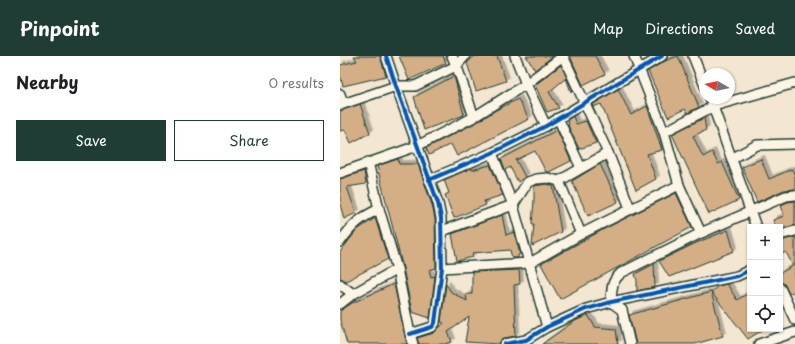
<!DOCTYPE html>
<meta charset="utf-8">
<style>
:root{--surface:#fff;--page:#f2f2f2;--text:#202124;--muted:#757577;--line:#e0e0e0;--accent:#1f3d34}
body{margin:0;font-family:"Playpen Sans",sans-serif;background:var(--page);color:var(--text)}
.controls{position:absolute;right:12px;bottom:12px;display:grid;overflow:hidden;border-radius:0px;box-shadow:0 1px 3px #0004}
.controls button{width:36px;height:36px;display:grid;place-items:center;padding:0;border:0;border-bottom:1px solid var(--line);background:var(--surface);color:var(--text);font:20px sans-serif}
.compass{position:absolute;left:359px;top:12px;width:36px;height:36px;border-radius:50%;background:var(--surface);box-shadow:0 1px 3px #0004;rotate:279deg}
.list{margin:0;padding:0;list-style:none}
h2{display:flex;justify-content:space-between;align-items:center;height:52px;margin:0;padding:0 16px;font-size:17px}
h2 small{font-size:13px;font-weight:400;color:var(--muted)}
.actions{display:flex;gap:8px;padding:12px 16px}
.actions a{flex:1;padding:9px 0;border:1px solid var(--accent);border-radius:0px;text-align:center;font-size:14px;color:var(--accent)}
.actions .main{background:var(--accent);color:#fff}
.icon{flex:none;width:22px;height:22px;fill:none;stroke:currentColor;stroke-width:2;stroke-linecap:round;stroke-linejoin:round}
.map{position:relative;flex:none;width:455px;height:288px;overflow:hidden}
header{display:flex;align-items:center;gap:24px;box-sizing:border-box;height:56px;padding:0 20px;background:var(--accent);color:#fff}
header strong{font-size:19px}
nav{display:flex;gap:22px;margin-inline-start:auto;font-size:14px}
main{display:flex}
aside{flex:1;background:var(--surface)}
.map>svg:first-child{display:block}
.building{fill:#d4af86;stroke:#1f3d34;filter:url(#shadow)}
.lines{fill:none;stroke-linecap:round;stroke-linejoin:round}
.street-casing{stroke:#1f3d34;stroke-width:12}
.street{stroke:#fcf5e5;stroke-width:9}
.cycleway-casing{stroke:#fcf5e5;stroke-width:6}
.cycleway{stroke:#0057b8;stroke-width:4}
</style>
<header>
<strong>Pinpoint</strong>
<nav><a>Map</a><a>Directions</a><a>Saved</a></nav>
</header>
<main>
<aside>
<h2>Nearby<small>0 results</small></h2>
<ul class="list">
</ul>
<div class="actions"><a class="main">Save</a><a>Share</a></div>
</aside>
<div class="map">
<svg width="455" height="288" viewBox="0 0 455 288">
<defs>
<filter id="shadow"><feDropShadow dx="3.5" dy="-3.5" stdDeviation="0" flood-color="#0004"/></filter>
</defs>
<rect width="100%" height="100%" fill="#f4e7d2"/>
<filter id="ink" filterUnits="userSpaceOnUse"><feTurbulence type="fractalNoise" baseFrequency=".025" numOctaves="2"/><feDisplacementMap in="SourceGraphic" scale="8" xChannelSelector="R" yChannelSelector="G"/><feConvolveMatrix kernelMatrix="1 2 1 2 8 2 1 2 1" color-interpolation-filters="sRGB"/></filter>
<g filter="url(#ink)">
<g class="building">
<polygon points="14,0 40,0 46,20 3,30 0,19 0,9 17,5"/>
<polygon points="59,0 103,0 106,7 69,24"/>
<polygon points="135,0 157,0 166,25 136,35 127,7"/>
<polygon points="186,0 213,0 195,14"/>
<polygon points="230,0 255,0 265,18 243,29"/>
<polygon points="338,0 359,51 347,57 345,53 328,61 308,15 325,5"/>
<polygon points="221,9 233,35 231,36 226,22 209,36 219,52 207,56 195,29"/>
<polygon points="114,20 124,59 84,74 74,41"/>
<polygon points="278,33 291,59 307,50 322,94 307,98 316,123 296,134 261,48 253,51 252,49"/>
<polygon points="178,43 189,63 117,100 111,88 89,99 86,92 137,66 156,54"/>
<polygon points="20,48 30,77 11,87 5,74 0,75 0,55"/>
<polygon points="233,60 236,68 246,65 256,87 239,93 228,69 229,68 227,64"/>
<polygon points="364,62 366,74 353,80 363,101 372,96 378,108 382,106 399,144 369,158 332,78"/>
<polygon points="217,74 231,105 209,116 206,116 195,95 176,104 185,121 178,126 170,111 165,114 161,103"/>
<polygon points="58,103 59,108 78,108 92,149 95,163 96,212 89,214 91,221 95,220 90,262 72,256 63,212 37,110"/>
<polygon points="421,103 429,123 452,113 455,120 455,133 444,134 417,146 402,111"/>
<polygon points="260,108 278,146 248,160 232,125"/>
<polygon points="150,109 163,139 144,145 146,149 114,162 105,139 109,137 104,124 131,112 132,114"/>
<polygon points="24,115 26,128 7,131 16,157 4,163 0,148 0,123"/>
<polygon points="207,128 213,130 221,176 192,190 194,168 192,168 194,144 194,130"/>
<polygon points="336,137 352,171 220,243 201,208 266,172"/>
<polygon points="455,145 455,169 440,173 440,171 435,171 433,164 444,160 441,149 448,146"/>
<polygon points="162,159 166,179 174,176 180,198 178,199 178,202 172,202 170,194 132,197 133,201 117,205 112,178"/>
<polygon points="35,162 48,203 6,225 0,222 0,196 17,174"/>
<polygon points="388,174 394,195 329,221 319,205 356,187"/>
<polygon points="455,181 455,235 449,238 445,229 440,226 440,217 453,210 446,196 440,199 440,185"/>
<polygon points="314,208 315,231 297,235 297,224 295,218"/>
<polygon points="179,214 180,228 174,229 176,280 164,282 161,284 159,288 125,286 129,261 108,276 112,286 105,288 79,288 77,282 94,277 104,267 101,266 106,228 111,236 127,245 126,238 132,238 132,216"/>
<polygon points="54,228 67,288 7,288 0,264 0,255 12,247"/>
<polygon points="387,228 397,244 410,236 410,273 424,273 408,283 371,236 378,230"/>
<polygon points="371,236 383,280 355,288 296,288 289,259"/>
<polygon points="248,259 255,271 276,273 278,288 202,288 233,266"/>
</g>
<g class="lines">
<defs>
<g id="street">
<polyline points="46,0 56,30 98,147 101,162 102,212 95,267 92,271 70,278"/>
<polyline points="112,0 118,14 134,61"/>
<polyline points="175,0 186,28 206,70"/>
<polyline points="223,0 268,97 290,152"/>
<polyline points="294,0 324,76 339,129 361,177"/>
<polyline points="353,0 365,30"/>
<polyline points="0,38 3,48"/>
<polyline points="370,42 416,171"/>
<polyline points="0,49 56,30 75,30 116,10 125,0"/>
<polyline points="218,62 241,112"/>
<polyline points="324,76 374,50 455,27"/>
<polyline points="152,97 173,149 207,271"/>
<polyline points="393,102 417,89 455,88"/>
<polyline points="28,106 39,153 57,213 70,278 73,288"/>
<polyline points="0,117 77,90 134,61 186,28 223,0"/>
<polyline points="89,124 152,97 206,70 322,0"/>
<polyline points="219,125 241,178"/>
<polyline points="102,175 173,149 188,126 196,123 208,122 219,125 268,97"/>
<polyline points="440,179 455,175"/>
<path d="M0,186c13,-18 20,-24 39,-33"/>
<polyline points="102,212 190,207 241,178 339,129"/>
<polyline points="0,228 13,238"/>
<polyline points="440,232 455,264"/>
<path d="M271,246c1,-14 0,-20 10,-29l80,-40 85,-37 9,-1"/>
<polyline points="271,246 282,254 290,288"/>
<polyline points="0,248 13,238 57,213"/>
<polyline points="165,288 186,284 207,271 246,253 271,246 383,223 397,220 410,214"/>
<polyline points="419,288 455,276"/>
</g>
</defs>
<use href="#street" class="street-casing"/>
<use href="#street" class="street"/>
<defs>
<g id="cycleway">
<polyline points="46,0 56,30 98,147 101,162 102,212 95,267 92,271 70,278"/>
<polyline points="89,124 152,97 206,70 322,0"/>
<polyline points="165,288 186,284 207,271 246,253 271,246 383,223 397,220 410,214"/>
</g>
</defs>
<use href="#cycleway" class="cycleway-casing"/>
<use href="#cycleway" class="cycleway"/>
</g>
</g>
</svg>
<div class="controls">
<button>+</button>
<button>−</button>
<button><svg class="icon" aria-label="locate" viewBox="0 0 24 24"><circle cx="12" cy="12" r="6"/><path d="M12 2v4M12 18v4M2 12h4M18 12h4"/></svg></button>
</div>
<svg class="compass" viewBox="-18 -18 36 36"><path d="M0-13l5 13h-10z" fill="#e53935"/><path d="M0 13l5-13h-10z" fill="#757577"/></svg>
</div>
</main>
